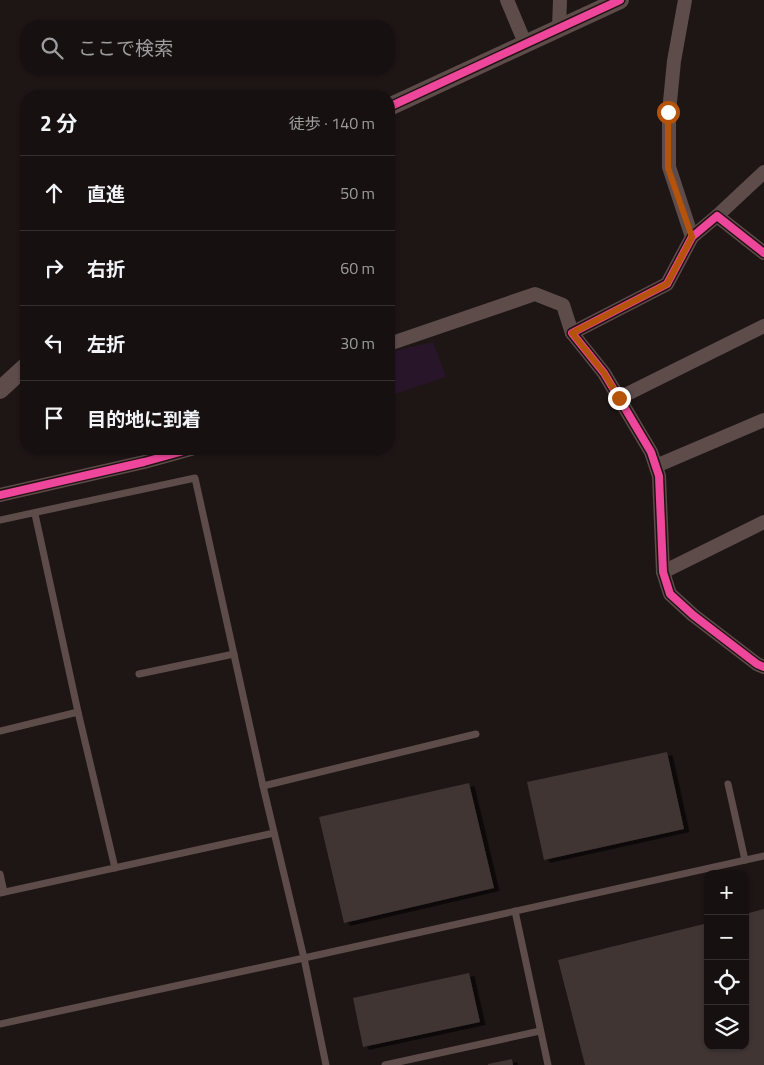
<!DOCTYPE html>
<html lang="ja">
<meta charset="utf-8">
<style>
:root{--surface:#161010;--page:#231e1e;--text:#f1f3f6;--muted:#9e9d9f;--line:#353030}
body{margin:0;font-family:"Titillium Web","Noto Sans JP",sans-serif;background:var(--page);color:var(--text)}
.controls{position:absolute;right:15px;bottom:15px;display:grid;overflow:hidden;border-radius:10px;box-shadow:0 1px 4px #0004}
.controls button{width:45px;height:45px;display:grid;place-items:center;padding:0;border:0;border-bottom:1px solid var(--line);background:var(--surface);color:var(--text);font:25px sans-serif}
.stop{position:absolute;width:15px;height:15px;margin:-11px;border:4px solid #b45309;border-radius:50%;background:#fff}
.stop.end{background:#b45309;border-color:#fff;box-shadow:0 1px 5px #0008}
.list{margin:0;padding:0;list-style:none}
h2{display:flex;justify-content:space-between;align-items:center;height:65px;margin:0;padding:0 20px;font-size:21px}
h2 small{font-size:16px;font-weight:400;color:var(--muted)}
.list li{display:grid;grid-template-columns:32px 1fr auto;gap:15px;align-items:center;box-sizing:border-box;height:75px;padding:0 20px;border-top:1px solid var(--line)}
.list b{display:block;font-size:19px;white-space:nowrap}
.list em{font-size:16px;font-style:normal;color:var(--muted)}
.icon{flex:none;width:28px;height:28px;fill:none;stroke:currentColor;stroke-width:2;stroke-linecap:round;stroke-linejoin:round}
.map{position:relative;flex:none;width:764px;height:1065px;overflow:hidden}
.search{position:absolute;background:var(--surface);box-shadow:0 1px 4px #0004;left:20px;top:20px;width:375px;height:55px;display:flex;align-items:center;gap:12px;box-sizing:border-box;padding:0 18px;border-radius:20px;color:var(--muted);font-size:19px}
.panel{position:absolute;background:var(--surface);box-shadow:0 1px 4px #0004;left:20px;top:90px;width:375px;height:365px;border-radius:20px}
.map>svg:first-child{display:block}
.green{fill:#281529}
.building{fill:#403433;filter:url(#shadow)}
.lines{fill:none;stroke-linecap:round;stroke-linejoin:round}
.service{stroke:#5e4c4b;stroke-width:7}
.minor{stroke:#5e4c4b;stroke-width:14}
.tertiary{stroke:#5e4c4b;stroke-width:18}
.cycleway-casing{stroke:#221311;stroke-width:11}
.cycleway{stroke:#ed469a;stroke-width:8}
.route{stroke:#b45309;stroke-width:6}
</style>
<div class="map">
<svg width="764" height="1065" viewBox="0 0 764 1065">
<defs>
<filter id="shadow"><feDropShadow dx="5.5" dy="3" stdDeviation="0" flood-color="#0009"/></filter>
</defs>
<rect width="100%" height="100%" fill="#1e1615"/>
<polygon class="green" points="433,342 446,377 389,396 389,352"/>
<g class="building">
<polygon points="667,752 684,829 544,860 527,782"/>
<polygon points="469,783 494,888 344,923 319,817"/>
<polygon points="764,909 764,1065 585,1065 558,960 708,923 708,1046 745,1046 745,914"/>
<polygon points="469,973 480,1022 363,1047 353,998"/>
<polygon points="512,1059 513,1065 488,1065 488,1064"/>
</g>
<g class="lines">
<g class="service">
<polyline points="35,514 78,712 115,868"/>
<polyline points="0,520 195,478 263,786 304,958 326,1065"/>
<polyline points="139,674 234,654"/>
<polyline points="0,731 78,712"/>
<polyline points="728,784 745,860"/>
<polyline points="263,786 476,734"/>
<polyline points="0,874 4,892"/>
<polyline points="0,893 274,833"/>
<polyline points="515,911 548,1065"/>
<polyline points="0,1024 304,958 764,856"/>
<polyline points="385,1065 540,1031"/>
</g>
<g class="minor">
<polyline points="507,0 525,43"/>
<polyline points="685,0 674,61 669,112 669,167 692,237"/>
<polyline points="559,28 560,0"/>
<polyline points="717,216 764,172"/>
<polyline points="764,253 717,216 692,237 667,284 572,333 604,373 651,452 659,476 663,572 670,594 693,615 757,664 764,667"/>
<polyline points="389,344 535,294 563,305 572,333"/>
<polyline points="619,398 764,326"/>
<polyline points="656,466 764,420"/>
<polyline points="0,495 144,462 191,449"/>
<polyline points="663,572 764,522"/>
</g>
<g class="tertiary">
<polyline points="389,107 620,0"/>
<polyline points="0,390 26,366"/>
</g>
<defs>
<g id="cycleway">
<polyline points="389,107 620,0"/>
<polyline points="764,253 717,216 692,237 667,284 572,333 604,373 651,452 659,476 663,572 670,594 693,615 757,664 764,667"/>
<polyline points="0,495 144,462 191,449"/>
</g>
</defs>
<use href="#cycleway" class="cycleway-casing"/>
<use href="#cycleway" class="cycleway"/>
</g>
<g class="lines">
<polyline class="route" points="619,398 604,373 572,333 667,284 692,237 668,168 668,112"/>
</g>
</svg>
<div class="controls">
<button>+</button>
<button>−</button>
<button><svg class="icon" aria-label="locate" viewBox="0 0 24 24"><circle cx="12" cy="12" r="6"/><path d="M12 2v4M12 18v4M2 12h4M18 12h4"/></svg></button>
<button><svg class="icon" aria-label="layers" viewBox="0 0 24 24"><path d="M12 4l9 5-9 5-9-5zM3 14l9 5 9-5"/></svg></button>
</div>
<div class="stop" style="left:668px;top:112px"></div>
<div class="stop end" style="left:619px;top:398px"></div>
<div class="search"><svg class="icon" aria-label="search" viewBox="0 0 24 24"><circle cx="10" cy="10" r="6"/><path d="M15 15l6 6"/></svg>ここで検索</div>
<section class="panel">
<h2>2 分<small>徒歩 · 140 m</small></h2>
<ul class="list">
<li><svg class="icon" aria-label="ahead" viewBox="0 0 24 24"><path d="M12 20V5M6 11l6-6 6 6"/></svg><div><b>直進</b></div><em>50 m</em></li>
<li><svg class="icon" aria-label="right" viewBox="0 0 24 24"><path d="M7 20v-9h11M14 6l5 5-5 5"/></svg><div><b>右折</b></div><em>60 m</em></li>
<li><svg class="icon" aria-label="left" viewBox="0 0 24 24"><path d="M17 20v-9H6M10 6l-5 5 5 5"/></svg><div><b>左折</b></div><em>30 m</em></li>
<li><svg class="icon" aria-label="arrive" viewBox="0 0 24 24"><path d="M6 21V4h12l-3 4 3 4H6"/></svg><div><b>目的地に到着</b></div></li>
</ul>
</section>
</div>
